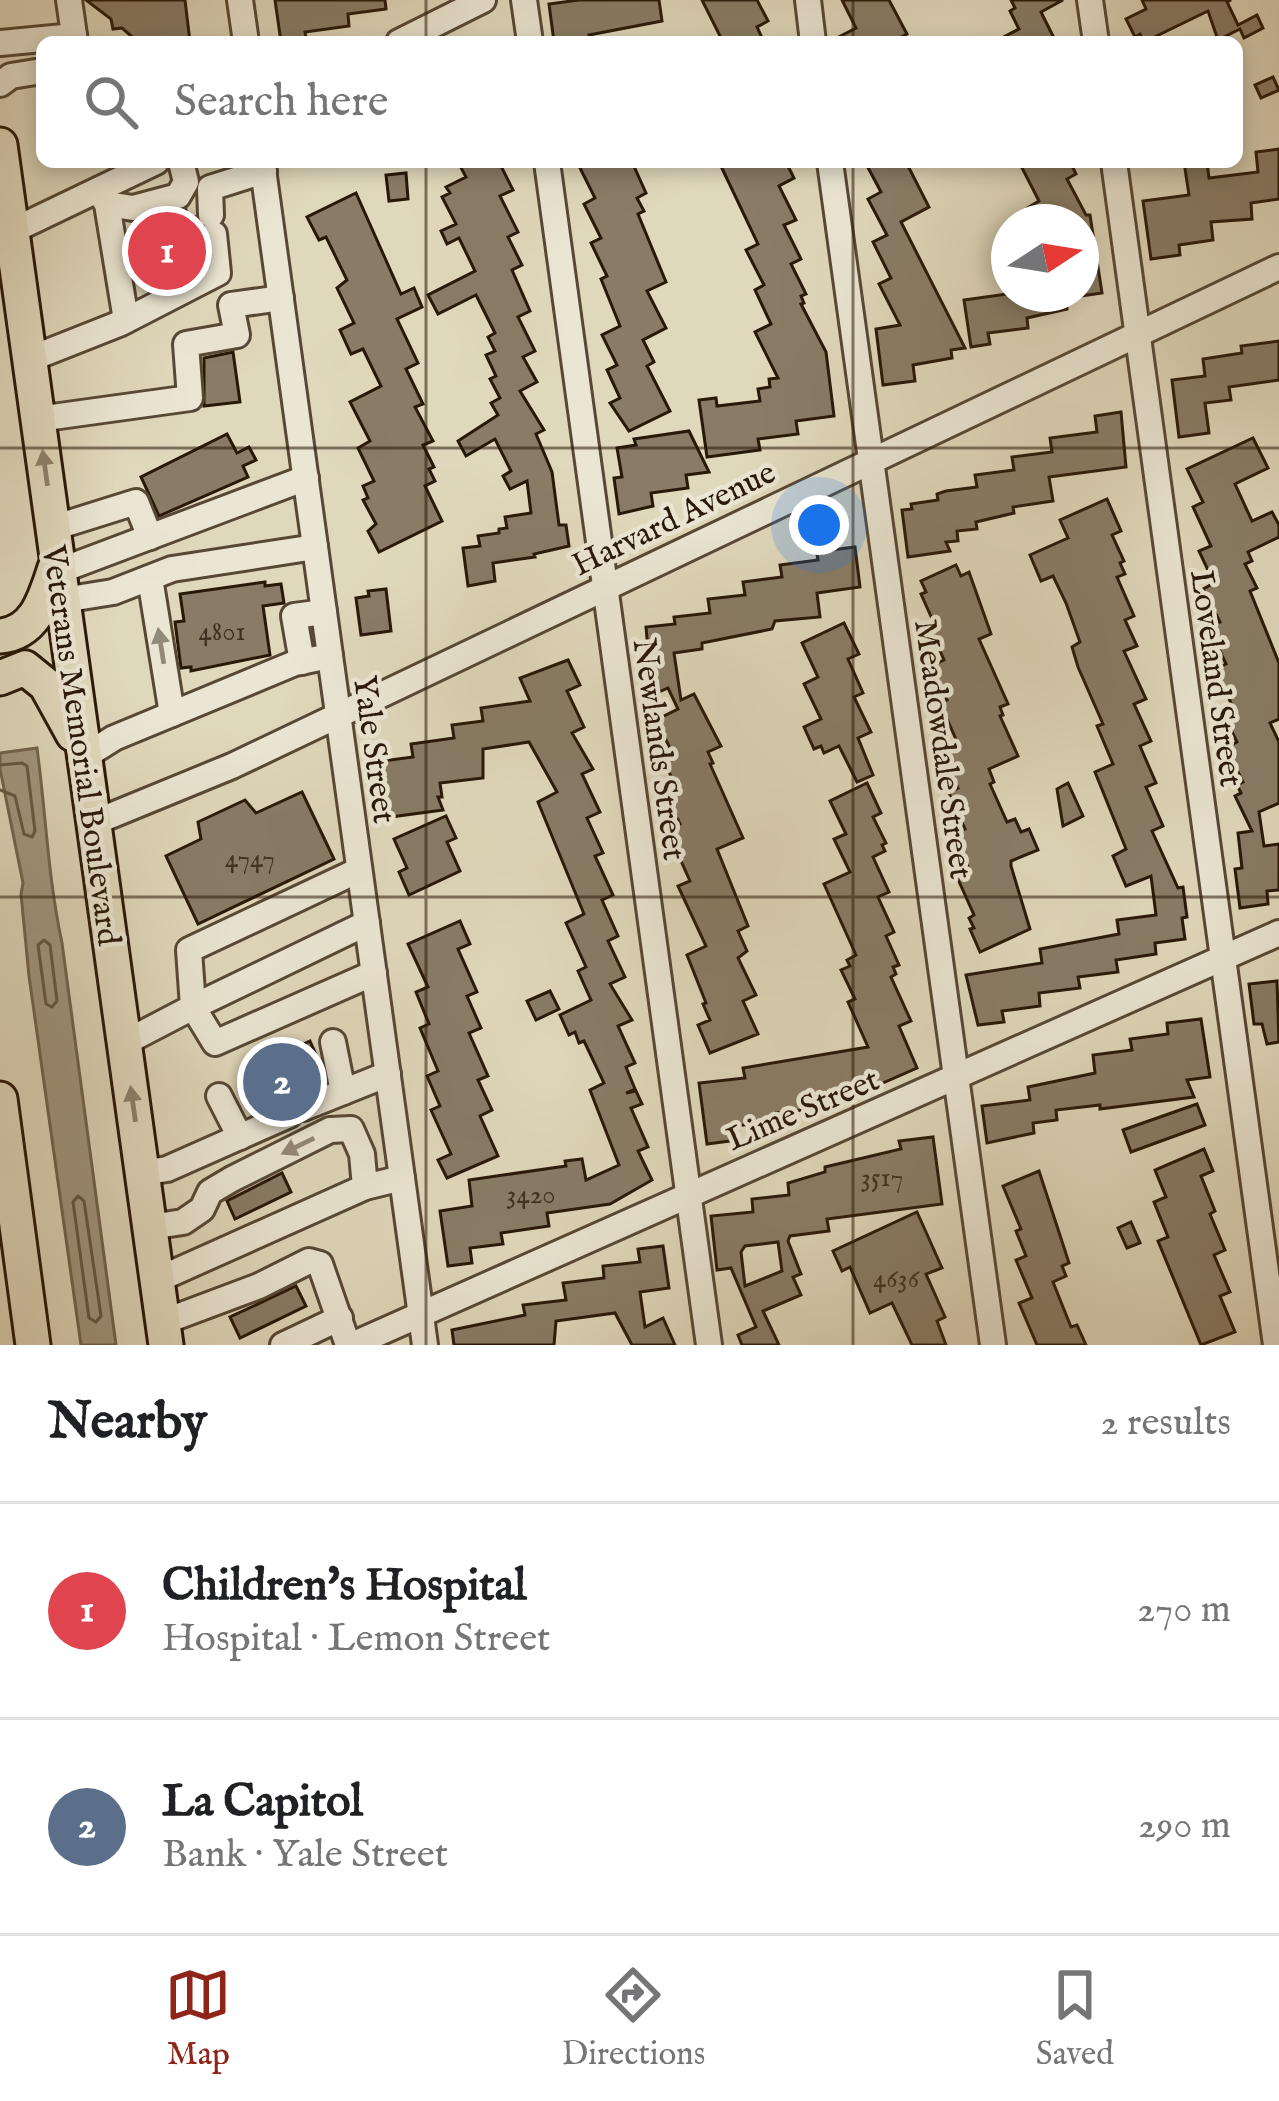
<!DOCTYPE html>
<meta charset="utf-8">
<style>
:root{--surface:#fff;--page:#f6f6f6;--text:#202124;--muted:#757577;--line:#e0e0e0;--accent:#8f2418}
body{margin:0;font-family:"IM FELL English",serif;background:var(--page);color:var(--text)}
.compass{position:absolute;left:991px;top:204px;width:108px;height:108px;border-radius:50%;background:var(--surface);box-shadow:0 6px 18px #0003;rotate:78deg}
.you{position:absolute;left:819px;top:525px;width:42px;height:42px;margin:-30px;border:9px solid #fff;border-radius:50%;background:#1a73e8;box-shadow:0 0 0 18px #1a73e833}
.badge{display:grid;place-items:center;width:78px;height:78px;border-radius:50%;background:var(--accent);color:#fff;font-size:39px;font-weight:700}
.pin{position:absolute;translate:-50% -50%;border:6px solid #fff;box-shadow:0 3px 12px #0006}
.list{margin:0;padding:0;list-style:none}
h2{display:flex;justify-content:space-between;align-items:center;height:156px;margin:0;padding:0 48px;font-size:51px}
h2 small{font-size:39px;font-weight:400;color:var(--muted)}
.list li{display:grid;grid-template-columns:78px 1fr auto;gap:36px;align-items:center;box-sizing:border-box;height:216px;padding:0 48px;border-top:3px solid var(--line)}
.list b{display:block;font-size:45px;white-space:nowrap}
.list p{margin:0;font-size:39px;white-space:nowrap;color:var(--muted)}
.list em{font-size:39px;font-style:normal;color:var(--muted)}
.icon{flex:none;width:66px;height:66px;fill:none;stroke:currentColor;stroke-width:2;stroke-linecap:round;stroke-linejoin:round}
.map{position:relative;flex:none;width:1279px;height:1345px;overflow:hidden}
.search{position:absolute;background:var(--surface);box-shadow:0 6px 18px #0003;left:36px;right:36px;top:36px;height:132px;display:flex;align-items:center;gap:30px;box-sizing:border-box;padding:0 42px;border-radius:18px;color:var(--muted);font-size:45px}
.sheet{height:588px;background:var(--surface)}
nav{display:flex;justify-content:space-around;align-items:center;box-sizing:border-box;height:168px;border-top:3px solid var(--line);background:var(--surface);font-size:33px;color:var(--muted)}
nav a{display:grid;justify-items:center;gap:6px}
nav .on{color:var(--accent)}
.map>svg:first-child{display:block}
.water{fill:#a1977f;stroke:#71644f;stroke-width:3}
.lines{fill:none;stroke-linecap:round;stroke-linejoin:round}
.shore{stroke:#645844;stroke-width:3}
.building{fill:#887c66;stroke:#281808;stroke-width:3;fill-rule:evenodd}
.minor-casing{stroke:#564835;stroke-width:30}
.major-casing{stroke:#281808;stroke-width:39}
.minor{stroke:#ebe6d3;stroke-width:24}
.major{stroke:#e0d8bc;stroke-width:33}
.oneway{fill:#8d826b}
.oneway2{fill:#938978}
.grid{fill:none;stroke:#281808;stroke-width:3;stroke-opacity:0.55}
.labels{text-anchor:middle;stroke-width:9;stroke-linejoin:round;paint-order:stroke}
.number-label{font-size:27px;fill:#403120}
.street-label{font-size:33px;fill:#281808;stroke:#ebe6d3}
</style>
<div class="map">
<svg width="1279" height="1345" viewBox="0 0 1279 1345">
<rect width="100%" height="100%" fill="#e0d8bc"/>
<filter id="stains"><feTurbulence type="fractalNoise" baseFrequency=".00167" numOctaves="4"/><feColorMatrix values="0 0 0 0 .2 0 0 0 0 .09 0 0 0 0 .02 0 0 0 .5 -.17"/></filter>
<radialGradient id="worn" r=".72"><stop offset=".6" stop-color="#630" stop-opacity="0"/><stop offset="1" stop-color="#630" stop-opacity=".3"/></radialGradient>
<path class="water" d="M37,748c9,67 11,130 25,195l54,402h-35l-52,-369 -8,-82 2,-11 -23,-114v-16z"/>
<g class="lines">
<g class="shore">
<polyline points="0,765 22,763 27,766 35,831 32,837 24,834 15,796 0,790"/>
<polygon points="44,940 50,945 57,1001 52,1007 46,1004 38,945"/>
<polygon points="78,1196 84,1201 101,1316 96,1322 89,1318 73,1202"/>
</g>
</g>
<g class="building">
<polygon points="86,0 185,0 190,42 138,42 122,28 113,29 111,19"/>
<polygon points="275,0 385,0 386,9 348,14 349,26 305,32 307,42 281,42"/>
<polygon points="579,0 659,0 662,21 589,35 590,42 554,42 549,4"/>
<polygon points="702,0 757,0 768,21 757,27 764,42 723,42"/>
<polygon points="842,0 889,0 907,34 891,42 829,42 856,28"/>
<polygon points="1011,0 1063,0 1041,12 1056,42 994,42 1019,29 1010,11 1015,8"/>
<polygon points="1142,0 1231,0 1227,2 1238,25 1257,15 1263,28 1244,38 1240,29 1218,40 1208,11 1144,42 1140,34 1135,37 1126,19 1146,9"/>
<polygon points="1273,77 1279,90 1261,98 1255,85"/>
<polygon points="1279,149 1279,199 1251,203 1252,219 1211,222 1213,240 1179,245 1180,255 1151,259 1143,201 1189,195 1184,162 1207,162 1209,178 1258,172 1256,152"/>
<polygon points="458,162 499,162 513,190 500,196 518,232 508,237 522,265 512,270 530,311 518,317 535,351 523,357 537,382 520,391 544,430 536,434 552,472 559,525 566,525 569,546 534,554 535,557 493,563 495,581 468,586 463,548 480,546 478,536 499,533 499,529 507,528 505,517 531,513 527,481 510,489 503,476 511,471 495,439 466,456 458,441 498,415 491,403 500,398 490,379 496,376 486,355 495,351 488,337 495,333 476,295 438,314 428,295 475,271 459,238 447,244 441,231 456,224 442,197 450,193 446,187 466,177"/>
<polygon points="577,162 632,162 646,193 637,198 644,211 638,214 666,282 647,291 666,328 643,340 654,362 647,366 670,411 629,431 610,403 620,398 607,370 617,365 602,335 620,326 601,279 607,276 591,243 601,238 584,204 595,198"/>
<polygon points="719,162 786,162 794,178 779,186 796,220 784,225 801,259 791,264 806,294 801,296 804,303 801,304 826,352 834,416 796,421 798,434 758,439 760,450 707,457 699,400 716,398 717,406 760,401 758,389 770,387 769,379 778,378 755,332 771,324 755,290 764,285 746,250 758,244"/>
<polygon points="865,162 906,162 929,207 901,222 965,348 951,350 952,358 913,365 915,381 883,385 876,329 900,325 879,284 891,278 873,242 887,235 868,199 881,192"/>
<polygon points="1019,162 1070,162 1076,174 1067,179 1086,215 1090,215 1102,293 1081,296 1081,222 1030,222 1024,210 1039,201"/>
<polygon points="406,173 408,199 389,201 386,175"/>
<polygon points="356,193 401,294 414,288 422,307 397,319 418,363 406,369 423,404 415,407 433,441 423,445 434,467 429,469 435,481 425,486 442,521 379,552 368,531 376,524 363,500 368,498 363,486 374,481 358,448 370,441 350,402 381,386 363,349 351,354 340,330 354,323 337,288 347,280 326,237 319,240 307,217"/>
<polygon points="186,210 188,218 195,217 200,226 198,236 189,237 193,266 145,273 138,224"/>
<polygon points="1007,294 1065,294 1067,309 1027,318 1028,328 988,333 990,344 971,347 964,300"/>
<polygon points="1279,341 1279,380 1229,387 1231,400 1205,403 1209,433 1179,437 1172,380 1205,376 1203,359 1242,353 1241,346"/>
<polygon points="233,352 240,402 204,406 204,358"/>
<polygon points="1121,412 1126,467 1049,477 1053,501 1013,507 1014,513 976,522 977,529 957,531 958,541 946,542 950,551 908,557 902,510 912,509 911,504 938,500 937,494 946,491 977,487 975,475 1014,470 1012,457 1052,452 1050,438 1097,432 1095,416"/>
<polygon points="689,431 709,472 686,475 688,488 651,493 653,506 619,514 614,478 622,477 617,448 636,445 634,439"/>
<polygon points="227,434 237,453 249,447 256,460 243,466 248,477 159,516 141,477"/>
<polygon points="1253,438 1268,468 1235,484 1252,521 1272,512 1279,525 1279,537 1248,552 1252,561 1245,564 1257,588 1250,591 1279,663 1279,719 1270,723 1279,742 1279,803 1259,812 1264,846 1279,844 1279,890 1267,891 1268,904 1240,908 1235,869 1242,868 1238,833 1252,831 1235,796 1241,793 1237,785 1243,782 1226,748 1237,742 1220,708 1231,703 1215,669 1226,664 1209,627 1220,622 1203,589 1214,583 1199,551 1211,546 1193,507 1203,502 1187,469"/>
<polygon points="1107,499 1121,531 1112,535 1124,561 1120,563 1125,574 1117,577 1134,616 1125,620 1137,646 1124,651 1146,699 1134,704 1151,741 1140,746 1156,783 1146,787 1163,826 1152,831 1178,888 1183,887 1187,917 1182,918 1185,939 1155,943 1156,954 1116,960 1118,972 1078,977 1080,988 1039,993 1040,1006 1002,1011 1004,1022 978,1025 966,975 1042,963 1040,949 1119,934 1117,920 1156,915 1151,876 1126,886 1113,856 1126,849 1095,772 1113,764 1097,726 1103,724 1078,667 1072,647 1080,642 1066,603 1053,576 1041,581 1030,555 1068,538 1060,520"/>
<polygon points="831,546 831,550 855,547 860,587 817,593 820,617 775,621 772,629 702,643 702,649 674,653 681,700 694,694 721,746 708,752 713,763 710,764 743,838 717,849 748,926 738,931 747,951 738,958 756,995 743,1001 758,1034 710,1053 698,1025 710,1020 703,1004 706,1003 687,955 706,946 678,886 690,881 667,830 680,824 665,792 676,787 660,753 670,748 656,720 678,709 668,688 652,695 646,627 675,624 674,617 710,613 708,599 745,595 743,582 782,577 780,565 818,560 816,548"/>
<polygon points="956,565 961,576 969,572 991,634 979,639 1008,704 1000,707 1003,715 1000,716 1018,756 989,769 994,782 990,784 1007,822 1015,819 1021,832 1029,829 1038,850 1011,861 1011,866 1030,929 980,952 970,929 974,928 969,918 974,915 957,877 970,871 953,834 965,829 949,793 958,788 942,751 958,744 940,703 947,700 931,666 944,660 928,623 933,621 921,594 926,592 921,581"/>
<polygon points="265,582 265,586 281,584 284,603 263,606 270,655 191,671 191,667 181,668 175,622 184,621 180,594"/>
<polygon points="386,589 391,631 361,635 356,598 369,596 368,591"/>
<polygon points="844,623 859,654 848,659 863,693 854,697 871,732 858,738 873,775 857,782 839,746 824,753 821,746 814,749 804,727 821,719 804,684 818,677 802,643"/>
<polygon points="568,660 580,685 567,691 584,727 572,733 593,769 582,774 600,812 587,818 603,853 595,856 613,895 602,900 618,936 608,941 625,977 610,984 632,1020 618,1026 635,1063 626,1067 635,1089 626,1093 636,1091 642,1104 631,1108 648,1147 638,1151 652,1180 610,1204 547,1213 549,1226 501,1233 503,1244 470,1248 472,1263 448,1266 440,1211 472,1206 469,1180 566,1166 565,1161 582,1159 586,1180 619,1165 590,1090 604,1083 584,1041 579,1043 575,1032 569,1035 560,1015 591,1000 578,971 586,967 566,923 584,914 538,802 557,792 529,742 483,749 483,778 440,783 442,797 438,797 443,810 383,818 375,762 413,757 411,744 454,738 452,725 483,721 481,708 530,701 520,678"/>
<polygon points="867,783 881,813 873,817 886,843 882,845 885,851 873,857 889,892 878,897 894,932 886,936 899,965 893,967 896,974 891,977 911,1021 899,1026 917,1068 869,1089 810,1094 811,1105 802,1107 803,1110 775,1113 775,1119 766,1122 736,1126 738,1140 707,1144 699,1083 745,1078 743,1068 868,1047 848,1002 855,999 841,970 850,966 847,960 856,955 824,884 850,872 834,839 846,834 830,801"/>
<polygon points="1068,783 1083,816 1063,826 1057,789"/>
<polygon points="302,792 334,859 198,924 166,856 201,839 198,822 245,800 256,813"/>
<polygon points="446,816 456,838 447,842 460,871 409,895 399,872 407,868 394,839"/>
<polygon points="460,921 470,944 458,949 477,992 467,996 481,1028 469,1033 488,1076 478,1080 492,1110 480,1116 498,1156 447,1178 438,1160 451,1154 431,1110 440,1106 427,1076 438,1071 420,1028 429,1024 416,992 428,987 408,944"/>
<polygon points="1277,981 1279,1042 1267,1044 1262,1024 1254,1024 1249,984"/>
<polygon points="550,991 559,1009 536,1020 527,1001"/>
<polygon points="1201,1019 1210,1077 1187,1080 1194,1097 1100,1109 1100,1105 1056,1110 1057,1120 1033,1123 1034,1133 987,1143 982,1106 1030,1100 1028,1087 1095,1073 1093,1055 1132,1050 1130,1039 1168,1034 1167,1023"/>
<polygon points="310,1041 321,1066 315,1069 318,1075 306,1081 309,1088 290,1099 282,1100 280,1095 263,1103 252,1069"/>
<polygon points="1197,1104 1205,1125 1131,1152 1123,1130"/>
<path d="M933,1137l9,67 -115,15 2,12 -39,5 -2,5 13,33 -8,3 8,18 -38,16 16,34h-37l-4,-10 18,-8 -25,-59 -14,2 -6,-54 42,-4 -1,-13 37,-4 -1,-12 37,-11v-5l76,-18 -2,-8zM778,1242l4,29 -37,15 -4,-34 4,-6z"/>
<polygon points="1204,1149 1213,1171 1201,1176 1215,1211 1210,1214 1225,1250 1214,1255 1230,1292 1220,1296 1235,1332 1201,1345 1158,1241 1168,1237 1154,1202 1166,1197 1155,1170"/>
<polygon points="1039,1171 1069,1263 1062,1266 1066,1276 1053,1282 1071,1327 1077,1325 1086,1345 1037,1345 1019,1303 1032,1298 1016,1260 1026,1256 1016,1231 1021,1229 1003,1186"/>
<polygon points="282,1173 291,1192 235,1219 227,1201"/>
<polygon points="917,1212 942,1268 926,1274 945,1317 937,1321 946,1345 912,1345 892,1303 870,1313 850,1267 842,1271 833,1251"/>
<polygon points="1131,1222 1140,1243 1127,1248 1118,1228"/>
<polygon points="663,1246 669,1288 640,1292 645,1327 663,1318 675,1345 632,1345 615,1313 556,1321 554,1345 454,1345 452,1330 525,1315 523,1305 566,1300 563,1283 604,1278 603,1266 640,1262 638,1249"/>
<polygon points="296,1286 306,1306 240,1338 230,1317"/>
</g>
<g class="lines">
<defs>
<g id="minor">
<polyline points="69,0 75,42"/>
<polyline points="240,0 246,42"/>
<polyline points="524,0 530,42"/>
<polyline points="808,0 813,42"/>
<polyline points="1090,0 1096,42"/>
<polyline points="399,42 483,0"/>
<polyline points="0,43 74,36"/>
<polyline points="0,84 11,76 42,71"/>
<polyline points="262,162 425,1345"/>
<polyline points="547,162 709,1345"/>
<polyline points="830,162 993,1345"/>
<polyline points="1114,162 1276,1345"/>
<polyline points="98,190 107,204 126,320"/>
<polyline points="107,204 133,208 178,196 186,182 181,162"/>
<polyline points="211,215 210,188 264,171"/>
<polyline points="12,231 156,162"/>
<polyline points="30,359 121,323 218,273 214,234"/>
<polyline points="38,419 190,398 186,344 237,335 231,305 281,298"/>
<polyline points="53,528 136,502 150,537"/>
<polyline points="59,571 306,478"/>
<polyline points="150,578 172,714"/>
<polyline points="63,600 113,592 172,569 315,547"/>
<polyline points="302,662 294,616 324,612"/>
<polyline points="84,757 114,738 295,663 330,656"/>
<polyline points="93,823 232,766 1279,267"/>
<polyline points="367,923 193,1007 215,1043 374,973"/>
<polyline points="333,1042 343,1092"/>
<polyline points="124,1043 193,1007 189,950 359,870"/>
<polyline points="219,1096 240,1137"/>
<polyline points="303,1108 388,1074"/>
<polyline points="142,1173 167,1169 289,1115"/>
<polyline points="150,1227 183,1222 202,1209 210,1192 232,1179 330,1130 351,1129 362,1154 365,1187"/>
<polyline points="157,1280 365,1187 402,1178"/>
<polyline points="163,1322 259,1286 309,1261 320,1264 348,1345"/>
<polyline points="283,1345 340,1318"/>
<polyline points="352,1345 1279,933"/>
</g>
<g id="major">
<polyline points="0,145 166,1345"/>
<path d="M0,636c36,-3 45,-38 55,-68"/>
<polyline points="0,678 25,668 46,685 73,734"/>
<polyline points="0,1099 33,1345"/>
</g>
</defs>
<use href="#minor" class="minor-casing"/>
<use href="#major" class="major-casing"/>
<use href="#minor" class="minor"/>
<use href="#major" class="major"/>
</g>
<defs><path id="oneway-solid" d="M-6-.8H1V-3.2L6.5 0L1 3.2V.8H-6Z" transform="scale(3)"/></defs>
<g class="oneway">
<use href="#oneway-solid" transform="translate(45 468) rotate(-98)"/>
<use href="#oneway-solid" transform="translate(133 1104) rotate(-98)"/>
</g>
<g class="oneway2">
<use href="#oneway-solid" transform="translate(161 646) rotate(-99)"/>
<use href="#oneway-solid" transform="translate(298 1146) rotate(154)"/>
</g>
<path class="grid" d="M426,0v42M853,0v42M426,162v1183M853,162v1183M0,448h1279M0,897h1279"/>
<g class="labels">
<g class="number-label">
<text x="222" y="640">4801</text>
<text x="250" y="867">4747</text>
<text x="882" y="1186">3517</text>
<text x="531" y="1203">3420</text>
<text x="896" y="1287">4636</text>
</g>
<g class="street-label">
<text transform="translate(673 517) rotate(-26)" y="12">Harvard Avenue</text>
<text transform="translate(1218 678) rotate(82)" y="12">Loveland Street</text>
<text transform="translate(83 745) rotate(82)" y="12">Veterans Memorial Boulevard</text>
<text transform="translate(376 749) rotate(82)" y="12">Yale Street</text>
<text transform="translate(661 749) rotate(82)" y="12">Newlands Street</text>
<text transform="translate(945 749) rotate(82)" y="12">Meadowdale Street</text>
<text transform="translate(802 1108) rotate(-23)" y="12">Lime Street</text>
</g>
</g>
<rect width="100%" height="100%" filter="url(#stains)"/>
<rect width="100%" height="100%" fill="url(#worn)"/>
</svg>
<svg class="compass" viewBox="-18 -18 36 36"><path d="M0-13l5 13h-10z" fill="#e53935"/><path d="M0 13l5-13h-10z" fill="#757577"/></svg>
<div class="you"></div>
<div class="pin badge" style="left:167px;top:251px;background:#e0444e">1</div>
<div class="pin badge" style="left:282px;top:1082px;background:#5c6f8a">2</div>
<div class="search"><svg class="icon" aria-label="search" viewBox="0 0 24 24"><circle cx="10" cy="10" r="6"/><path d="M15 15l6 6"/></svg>Search here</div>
</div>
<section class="sheet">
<h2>Nearby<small>2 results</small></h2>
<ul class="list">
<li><span class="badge" style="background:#e0444e">1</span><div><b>Children's Hospital</b><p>Hospital · Lemon Street</p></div><em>270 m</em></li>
<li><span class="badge" style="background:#5c6f8a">2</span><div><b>La Capitol</b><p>Bank · Yale Street</p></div><em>290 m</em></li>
</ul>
</section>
<nav>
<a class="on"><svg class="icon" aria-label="map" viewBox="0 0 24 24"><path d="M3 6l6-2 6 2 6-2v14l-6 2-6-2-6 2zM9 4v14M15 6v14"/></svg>Map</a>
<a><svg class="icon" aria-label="directions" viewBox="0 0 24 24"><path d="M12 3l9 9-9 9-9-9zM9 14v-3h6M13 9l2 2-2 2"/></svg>Directions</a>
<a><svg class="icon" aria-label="saved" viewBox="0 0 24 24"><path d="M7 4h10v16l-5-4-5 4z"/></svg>Saved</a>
</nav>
